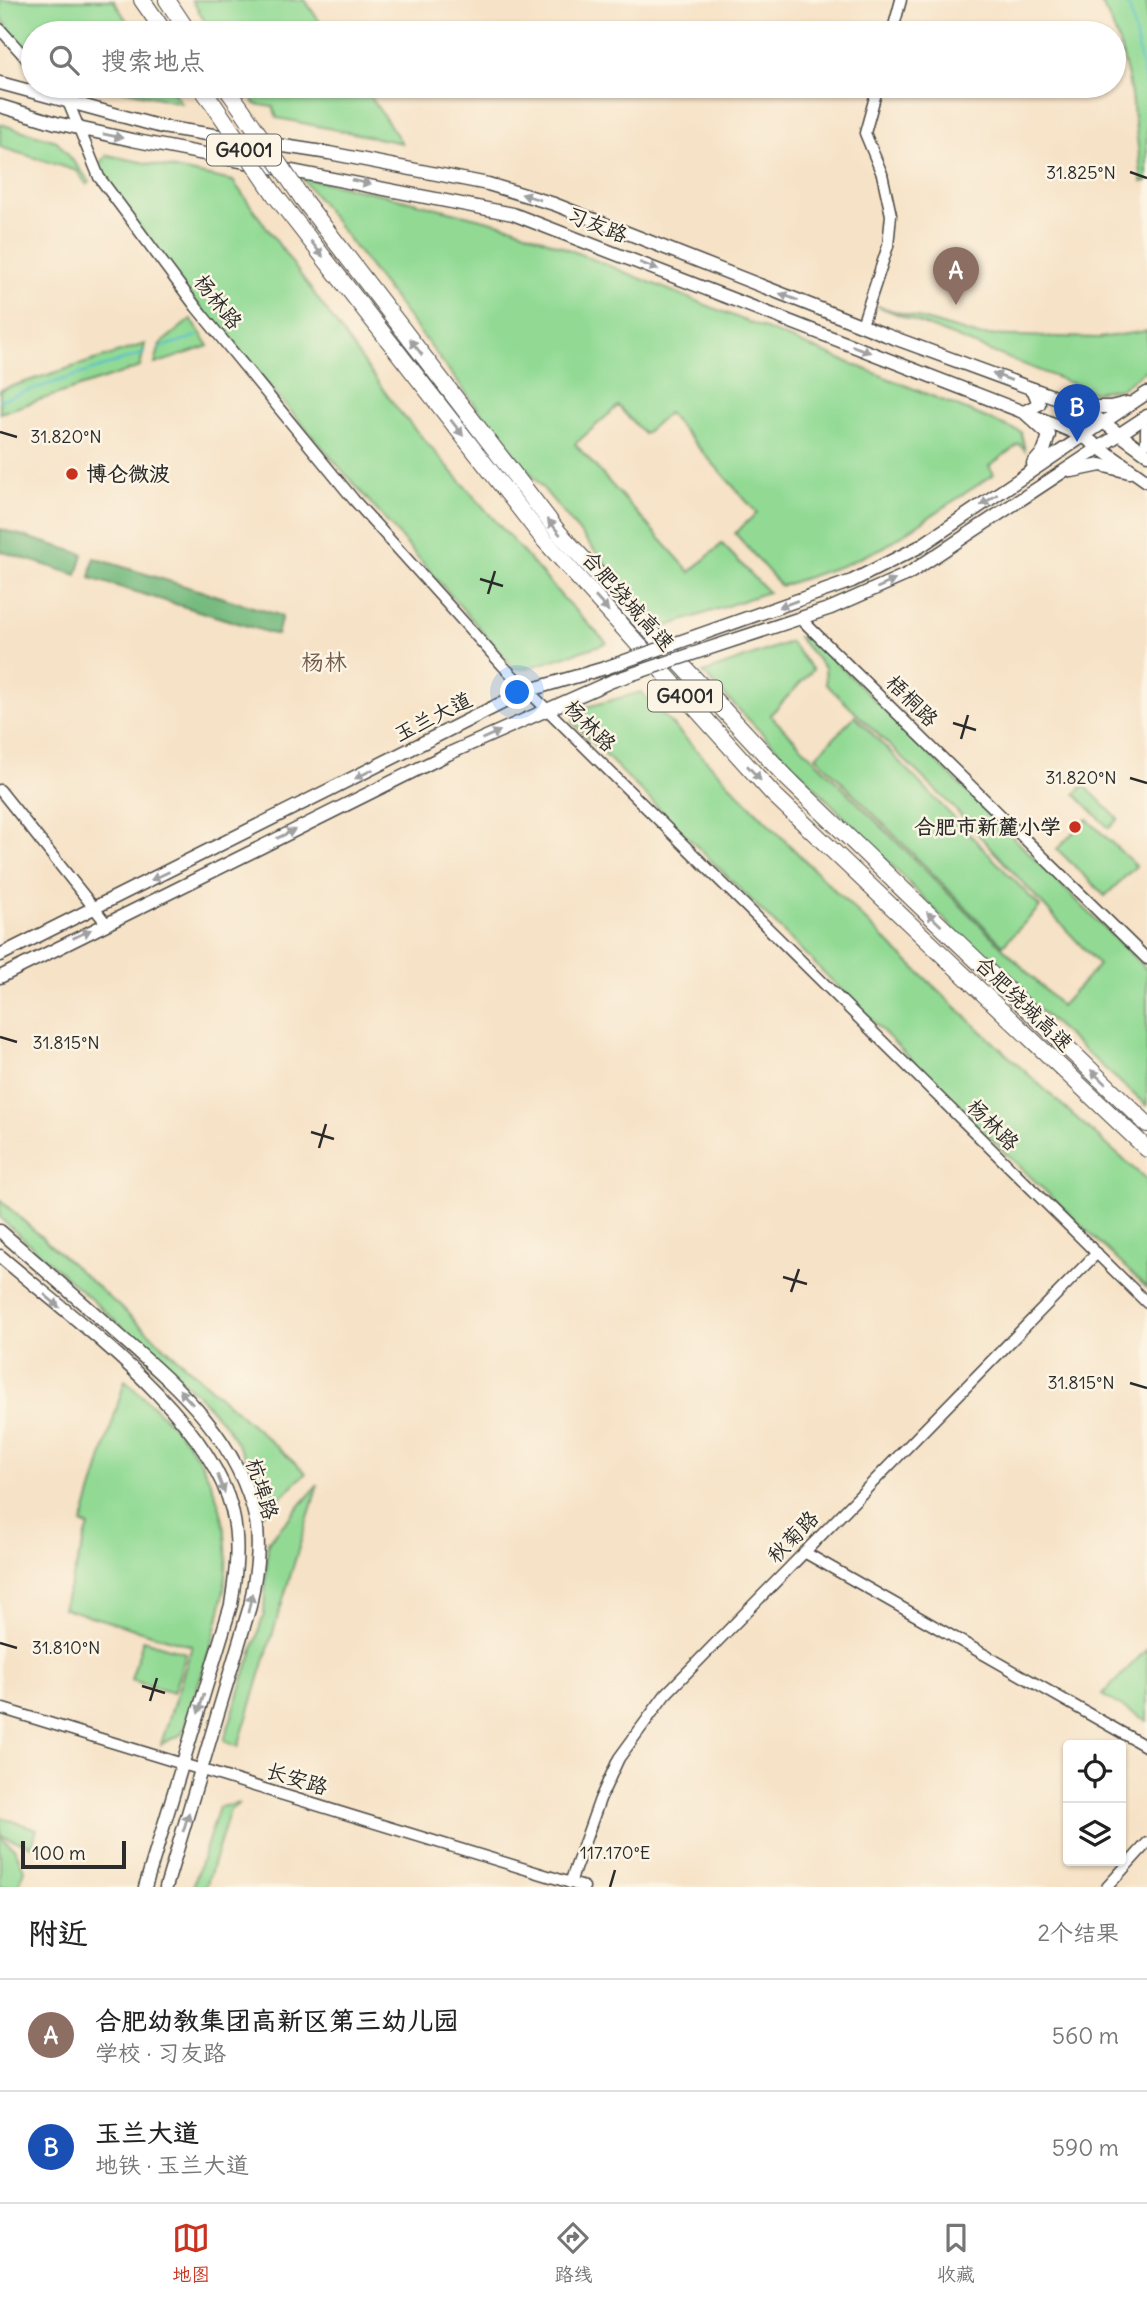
<!DOCTYPE html>
<html lang="zh">
<meta charset="utf-8">
<style>
:root{--surface:#fff;--page:#f2f2f2;--text:#222;--muted:#767676;--line:#e0e0e0;--accent:#c8321e}
body{margin:0;font-family:Delius,"LXGW WenKai TC",sans-serif;background:var(--page);color:var(--text)}
.controls{position:absolute;right:21px;bottom:21px;display:grid;overflow:hidden;border-radius:7px;box-shadow:0 2px 5px #0004}
.controls button{width:63px;height:63px;display:grid;place-items:center;padding:0;border:0;border-bottom:2px solid var(--line);background:var(--surface);color:var(--text);font:35px sans-serif}
.scale{position:absolute;left:21px;bottom:18px;width:105px;box-sizing:border-box;padding-left:7px;border:4px solid #2b2b2b;border-top:0;font-size:19px;line-height:24px;white-space:nowrap;color:#2b2b2b;-webkit-text-stroke:5px #fcf5e5;paint-order:stroke}
.you{position:absolute;left:518px;top:693px;width:24px;height:24px;margin:-18px;border:5px solid #fff;border-radius:50%;background:#1a73e8;box-shadow:0 0 0 10px #1a73e833}
.badge{display:grid;place-items:center;width:46px;height:46px;border-radius:50%;background:var(--accent);color:#fff;font-size:23px;font-weight:700}
.pin{position:absolute;translate:-50% -58px;filter:drop-shadow(0 2px 4px #0008)}
.pin::after{content:'';position:absolute;top:37px;width:24px;height:21px;background:inherit;clip-path:polygon(0 0,100% 0,50% 100%)}
.list{margin:0;padding:0;list-style:none}
h2{display:flex;justify-content:space-between;align-items:center;height:91px;margin:0;padding:0 28px;font-size:30px}
h2 small{font-size:23px;font-weight:400;color:var(--muted)}
.list li{display:grid;grid-template-columns:46px 1fr auto;gap:21px;align-items:center;box-sizing:border-box;height:112px;padding:0 28px;border-top:2px solid var(--line)}
.list b{display:block;font-size:26px;white-space:nowrap}
.list p{margin:0;font-size:23px;white-space:nowrap;color:var(--muted)}
.list em{font-size:23px;font-style:normal;color:var(--muted)}
.icon{flex:none;width:38px;height:38px;fill:none;stroke:currentColor;stroke-width:2;stroke-linecap:round;stroke-linejoin:round}
.map{position:relative;flex:none;width:1147px;height:1887px;overflow:hidden}
.search{position:absolute;background:var(--surface);box-shadow:0 2px 5px #0004;left:21px;right:21px;top:21px;height:77px;display:flex;align-items:center;gap:18px;box-sizing:border-box;padding:0 24px;border-radius:38px;color:var(--muted);font-size:26px}
.sheet{height:315px;background:var(--surface)}
nav{display:flex;justify-content:space-around;align-items:center;box-sizing:border-box;height:98px;border-top:2px solid var(--line);background:var(--surface);font-size:19px;color:var(--muted)}
nav a{display:grid;justify-items:center;gap:4px}
nav .on{color:var(--accent)}
.map>svg:first-child{display:block}
.green{fill:#92da94;stroke:#5e8260;stroke-width:2}
.forest{fill:#75ba7e;stroke:#507254;stroke-width:2}
.lines{fill:none;stroke-linecap:round;stroke-linejoin:round}
.stream{stroke:#54bcd1;stroke-width:2}
.minor-casing{stroke:#494642;stroke-width:13}
.major-casing{stroke:#494642;stroke-width:15}
.highway-casing{stroke:#494642;stroke-width:18}
.minor{stroke:#fff;stroke-width:10}
.major{stroke:#fff;stroke-width:12}
.highway{stroke:#fff;stroke-width:16}
.major-bridge-casing{stroke:#494642;stroke-width:15;stroke-linecap:butt}
.highway-bridge-casing{stroke:#494642;stroke-width:18;stroke-linecap:butt}
.major-bridge{stroke:#fff;stroke-width:12}
.highway-bridge{stroke:#fff;stroke-width:16}
.oneway{fill:#a0a0a0}
.ticks{fill:none;stroke:#2b2b2b;stroke-width:2.5}
.poi-dot{fill:#c8321e;stroke:#fcf5e5;stroke-width:2.5}
.labels{text-anchor:middle;stroke-width:5;stroke-linejoin:round;paint-order:stroke}
.shield{fill:#fcf5e5;stroke:#6a6863;stroke-width:2}
.shield-label{font-size:19px;font-weight:bold;fill:#2b2b2b}
.street-label{font-size:21px;fill:#2b2b2b;stroke:#fcf5e5}
.poi-label{font-size:21px;font-weight:bold;fill:#2b2b2b;stroke:#fcf5e5;text-anchor:start}
.neighbourhood-label{font-size:23px;fill:#715a4b;stroke:#fcf5e5}
.ticks-label{font-size:18px;text-anchor:middle;fill:#2b2b2b;stroke:#fcf5e5;stroke-width:5;stroke-linejoin:round;paint-order:stroke}
</style>
<div class="map">
<svg width="1147" height="1887" viewBox="0 0 1147 1887">
<rect width="100%" height="100%" fill="#fcf5e5"/>
<filter id="ink" filterUnits="userSpaceOnUse"><feTurbulence type="fractalNoise" baseFrequency=".0143" numOctaves="2"/><feDisplacementMap in="SourceGraphic" scale="14" xChannelSelector="R" yChannelSelector="G"/><feConvolveMatrix kernelMatrix="1 2 1 2 8 2 1 2 1" color-interpolation-filters="sRGB"/></filter>
<filter id="wash" filterUnits="userSpaceOnUse"><feTurbulence type="fractalNoise" baseFrequency=".00686" numOctaves="4" result="noise"/><feDisplacementMap in="SourceGraphic" scale="28" xChannelSelector="R" yChannelSelector="G"/><feGaussianBlur stdDeviation="1.57" result="paint"/><feColorMatrix in="noise" values="0 0 0 0 0 0 0 0 0 0 0 0 0 0 0 0 0 1.4 0 .05"/><feComposite in="paint" operator="in"/></filter>
<g filter="url(#wash)">
<rect width="100%" height="100%" fill="#f6e2c6"/>
<g class="green">
<polygon points="0,0 113,0 135,33 33,33 33,69 29,68 0,14"/>
<polygon points="192,0 305,0 327,33 212,33"/>
<path d="M1099,0h48v181l-5,1c-7,-57 -11,-133 -43,-182z"/>
<polygon points="106,86 169,86 181,103"/>
<polygon points="244,86 363,86 402,143 277,118 273,107 255,104"/>
<polygon points="0,124 57,141 90,182 87,185 77,171 0,147"/>
<polygon points="107,155 233,181 398,410 564,599 607,643 525,669 514,668 182,286 109,185 99,166"/>
<polygon points="302,178 381,194 513,227 1021,432 1025,450 1019,444 989,466 994,474 884,547 844,565 781,586 735,533 757,513 668,413 644,434 618,406 575,444 690,572 722,544 768,592 665,627 655,623 492,427"/>
<polygon points="877,306 976,335 1099,338 1147,331 1147,369 1122,388 1093,392"/>
<polygon points="191,319 209,346 155,364 160,344"/>
<polygon points="145,344 140,367 0,413 0,390"/>
<polygon points="798,637 813,639 1147,970 1147,1106 994,970 703,673 790,642 813,670 770,715 1061,1006 1099,965 951,805 826,684 825,668"/>
<path d="M641,692c161,170 329,335 506,488v108l-151,-144 -423,-421 6,-14z"/>
<polygon points="855,716 1040,907 1003,945 816,756"/>
<polygon points="1084,785 1118,819 1109,828 1075,794"/>
<polygon points="1087,819 1136,866 1105,896 1057,849"/>
<polygon points="0,1200 306,1473 263,1514 246,1459 227,1427 197,1394 0,1218"/>
<path d="M125,1380c26,25 58,51 76,83 54,94 10,177 -19,271l-21,10 31,-98 -129,-38 26,-82 -7,-2z"/>
<polygon points="318,1485 238,1747 224,1741 264,1614 268,1542"/>
<polygon points="143,1640 186,1653 173,1693 131,1680"/>
<polygon points="1147,1649 1147,1721 1102,1695"/>
<polygon points="240,1803 230,1810 206,1887 193,1887 219,1807"/>
<polygon points="0,1817 37,1829 32,1846 0,1835"/>
<polygon points="0,1836 15,1849 24,1869 19,1887 0,1887"/>
</g>
<g class="forest">
<polygon points="0,529 83,554 77,575 0,551"/>
<polygon points="94,558 282,616 277,635 90,578"/>
</g>
<g class="lines">
<g class="stream">
<polyline points="1124,0 1130,9 1147,91"/>
<polyline points="159,348 197,336"/>
<polyline points="0,400 145,353"/>
</g>
</g>
</g>
<g filter="url(#ink)">
<g class="lines">
<defs>
<g id="minor">
<polyline points="0,29 33,66"/>
<polyline points="892,33 901,0"/>
<polyline points="52,86 69,104 99,177 196,307 354,500 503,666 1147,1303"/>
<polyline points="862,325 888,246 891,215 882,174 865,133 878,86"/>
<polyline points="800,618 1147,959"/>
<polyline points="0,790 106,923"/>
<polyline points="804,1552 1147,1747"/>
<polyline points="0,1708 584,1887"/>
<polyline points="570,1883 600,1799 619,1758 665,1695 1097,1253"/>
<polyline points="1107,1887 1147,1843"/>
</g>
<g id="major">
<polyline points="0,83 162,127 329,153 488,184 554,204 886,335 1082,407 1147,454"/>
<polyline points="0,106 56,123 132,140 513,214 1059,426 1083,436 1147,481"/>
<polyline points="1033,389 1039,404 1024,412 1049,435 1044,451 1033,464"/>
<polyline points="1082,407 1110,407 1127,403"/>
<polyline points="1147,429 1147,442"/>
<polyline points="1072,471 1101,465 1129,472"/>
<polyline points="699,635 852,581 919,547 1147,393"/>
<polyline points="707,649 831,608 908,574 1147,416"/>
<polyline points="0,955 526,691 605,668"/>
<polyline points="0,977 448,754 612,681"/>
<path d="M0,1231c37,32 75,65 112,98 62,55 126,107 144,192 5,28 -1,58 -6,85l-84,281"/>
<path d="M0,1256c74,64 207,157 232,254 8,32 4,63 -1,95l-86,282"/>
</g>
<g id="highway">
<polyline points="142,0 165,33"/>
<polyline points="167,0 189,33"/>
<polyline points="200,86 214,105"/>
<polyline points="225,86 243,111"/>
<polyline points="275,195 545,541 772,793 1147,1149"/>
<polyline points="302,198 559,533 788,779 1147,1124"/>
</g>
</defs>
<use href="#minor" class="minor-casing"/>
<use href="#major" class="major-casing"/>
<use href="#highway" class="highway-casing"/>
<use href="#minor" class="minor"/>
<use href="#major" class="major"/>
<use href="#highway" class="highway"/>
<defs>
<g id="major-bridge">
<polyline points="605,668 699,635"/>
<polyline points="612,681 707,649"/>
</g>
<g id="highway-bridge">
<polyline points="214,105 275,195"/>
<polyline points="243,111 302,198"/>
</g>
</defs>
<use href="#major-bridge" class="major-bridge-casing"/>
<use href="#highway-bridge" class="highway-bridge-casing"/>
<use href="#major-bridge" class="major-bridge"/>
<use href="#highway-bridge" class="highway-bridge"/>
</g>
<defs><path id="oneway-solid" d="M-6-.8H1V-3.2L6.5 0L1 3.2V.8H-6Z" transform="scale(1.75)"/></defs>
<g class="oneway">
<use href="#oneway-solid" transform="translate(113 136) rotate(12)"/>
<use href="#oneway-solid" transform="translate(361 182) rotate(11)"/>
<use href="#oneway-solid" transform="translate(531 197) rotate(-163)"/>
<use href="#oneway-solid" transform="translate(317 249) rotate(52)"/>
<use href="#oneway-solid" transform="translate(649 266) rotate(21)"/>
<use href="#oneway-solid" transform="translate(789 297) rotate(-159)"/>
<use href="#oneway-solid" transform="translate(416 347) rotate(-128)"/>
<use href="#oneway-solid" transform="translate(861 349) rotate(21)"/>
<use href="#oneway-solid" transform="translate(1002 377) rotate(-160)"/>
<use href="#oneway-solid" transform="translate(457 428) rotate(52)"/>
<use href="#oneway-solid" transform="translate(989 500) rotate(146)"/>
<use href="#oneway-solid" transform="translate(554 527) rotate(-129)"/>
<use href="#oneway-solid" transform="translate(886 584) rotate(-24)"/>
<use href="#oneway-solid" transform="translate(602 604) rotate(48)"/>
<use href="#oneway-solid" transform="translate(788 604) rotate(160)"/>
<use href="#oneway-solid" transform="translate(491 735) rotate(-24)"/>
<use href="#oneway-solid" transform="translate(754 773) rotate(48)"/>
<use href="#oneway-solid" transform="translate(364 774) rotate(153)"/>
<use href="#oneway-solid" transform="translate(286 834) rotate(-26)"/>
<use href="#oneway-solid" transform="translate(160 876) rotate(155)"/>
<use href="#oneway-solid" transform="translate(934 919) rotate(-136)"/>
<use href="#oneway-solid" transform="translate(82 934) rotate(-26)"/>
<use href="#oneway-solid" transform="translate(1098 1077) rotate(-136)"/>
<use href="#oneway-solid" transform="translate(52 1301) rotate(41)"/>
<use href="#oneway-solid" transform="translate(186 1397) rotate(-132)"/>
<use href="#oneway-solid" transform="translate(221 1484) rotate(69)"/>
<use href="#oneway-solid" transform="translate(250 1603) rotate(-78)"/>
<use href="#oneway-solid" transform="translate(201 1704) rotate(107)"/>
<use href="#oneway-solid" transform="translate(186 1822) rotate(-73)"/>
</g>
</g>
<path class="ticks" d="M1130,172l17,6M0,432l17,5M480,579l23,7M488,594l7,-23M953,723l23,7M961,739l7,-24M1130,778l17,5M0,1037l17,5M311,1132l23,7M319,1148l7,-24M783,1277l24,7M791,1292l8,-23M1130,1383l17,5M0,1643l17,5M142,1686l23,7M150,1701l7,-23M610,1887l5,-17"/>
<g class="poi-dot">
<circle cx="72" cy="474" r="7"/>
<circle cx="1075" cy="827" r="7"/>
</g>
<g class="labels">
<g class="shield">
<rect x="207" y="134.5" width="74" height="31" rx="5"/>
<rect x="648" y="680.5" width="74" height="31" rx="5"/>
</g>
<g class="shield-label">
<text x="244" y="157">G4001</text>
<text x="685" y="703">G4001</text>
</g>
<g class="street-label">
<text transform="translate(597 225) rotate(21)" y="7">习友路</text>
<text transform="translate(218 302) rotate(52)" y="7">杨林路</text>
<text transform="translate(628 601) rotate(48)" y="7">合肥绕城高速</text>
<text transform="translate(912 701) rotate(45)" y="7">梧桐路</text>
<text transform="translate(433 717) rotate(-27)" y="7">玉兰大道</text>
<text transform="translate(590 726) rotate(45)" y="7">杨林路</text>
<text transform="translate(1024 1004) rotate(44)" y="7">合肥绕城高速</text>
<text transform="translate(993 1125) rotate(45)" y="7">杨林路</text>
<text transform="translate(262 1489) rotate(73)" y="7">杭埠路</text>
<text transform="translate(793 1537) rotate(-46)" y="7">秋菊路</text>
<text transform="translate(297 1779) rotate(17)" y="7">长安路</text>
</g>
<g class="poi-label">
<text x="86" y="481">博仑微波</text>
<text x="1061" y="834" text-anchor="end">合肥市新麓小学</text>
</g>
<g class="neighbourhood-label">
<text x="324" y="670">杨林</text>
</g>
</g>
<g class="ticks-label">
<text x="1081" y="179">31.825°N</text>
<text x="66" y="443">31.820°N</text>
<text x="1081" y="784">31.820°N</text>
<text x="66" y="1049">31.815°N</text>
<text x="1081" y="1389">31.815°N</text>
<text x="66" y="1654">31.810°N</text>
<text x="615" y="1859">117.170°E</text>
</g>
</svg>
<div class="controls">
<button><svg class="icon" aria-label="locate" viewBox="0 0 24 24"><circle cx="12" cy="12" r="6"/><path d="M12 2v4M12 18v4M2 12h4M18 12h4"/></svg></button>
<button><svg class="icon" aria-label="layers" viewBox="0 0 24 24"><path d="M12 4l9 5-9 5-9-5zM3 14l9 5 9-5"/></svg></button>
</div>
<div class="scale">100 m</div>
<div class="you"></div>
<div class="pin badge" style="left:956px;top:305px;background:#8d6e63">A</div>
<div class="pin badge" style="left:1077px;top:442px;background:#1a4fb4">B</div>
<div class="search"><svg class="icon" aria-label="search" viewBox="0 0 24 24"><circle cx="10" cy="10" r="6"/><path d="M15 15l6 6"/></svg>搜索地点</div>
</div>
<section class="sheet">
<h2>附近<small>2个结果</small></h2>
<ul class="list">
<li><span class="badge" style="background:#8d6e63">A</span><div><b>合肥幼教集团高新区第三幼儿园</b><p>学校 · 习友路</p></div><em>560 m</em></li>
<li><span class="badge" style="background:#1a4fb4">B</span><div><b>玉兰大道</b><p>地铁 · 玉兰大道</p></div><em>590 m</em></li>
</ul>
</section>
<nav>
<a class="on"><svg class="icon" aria-label="map" viewBox="0 0 24 24"><path d="M3 6l6-2 6 2 6-2v14l-6 2-6-2-6 2zM9 4v14M15 6v14"/></svg>地图</a>
<a><svg class="icon" aria-label="directions" viewBox="0 0 24 24"><path d="M12 3l9 9-9 9-9-9zM9 14v-3h6M13 9l2 2-2 2"/></svg>路线</a>
<a><svg class="icon" aria-label="saved" viewBox="0 0 24 24"><path d="M7 4h10v16l-5-4-5 4z"/></svg>收藏</a>
</nav>
